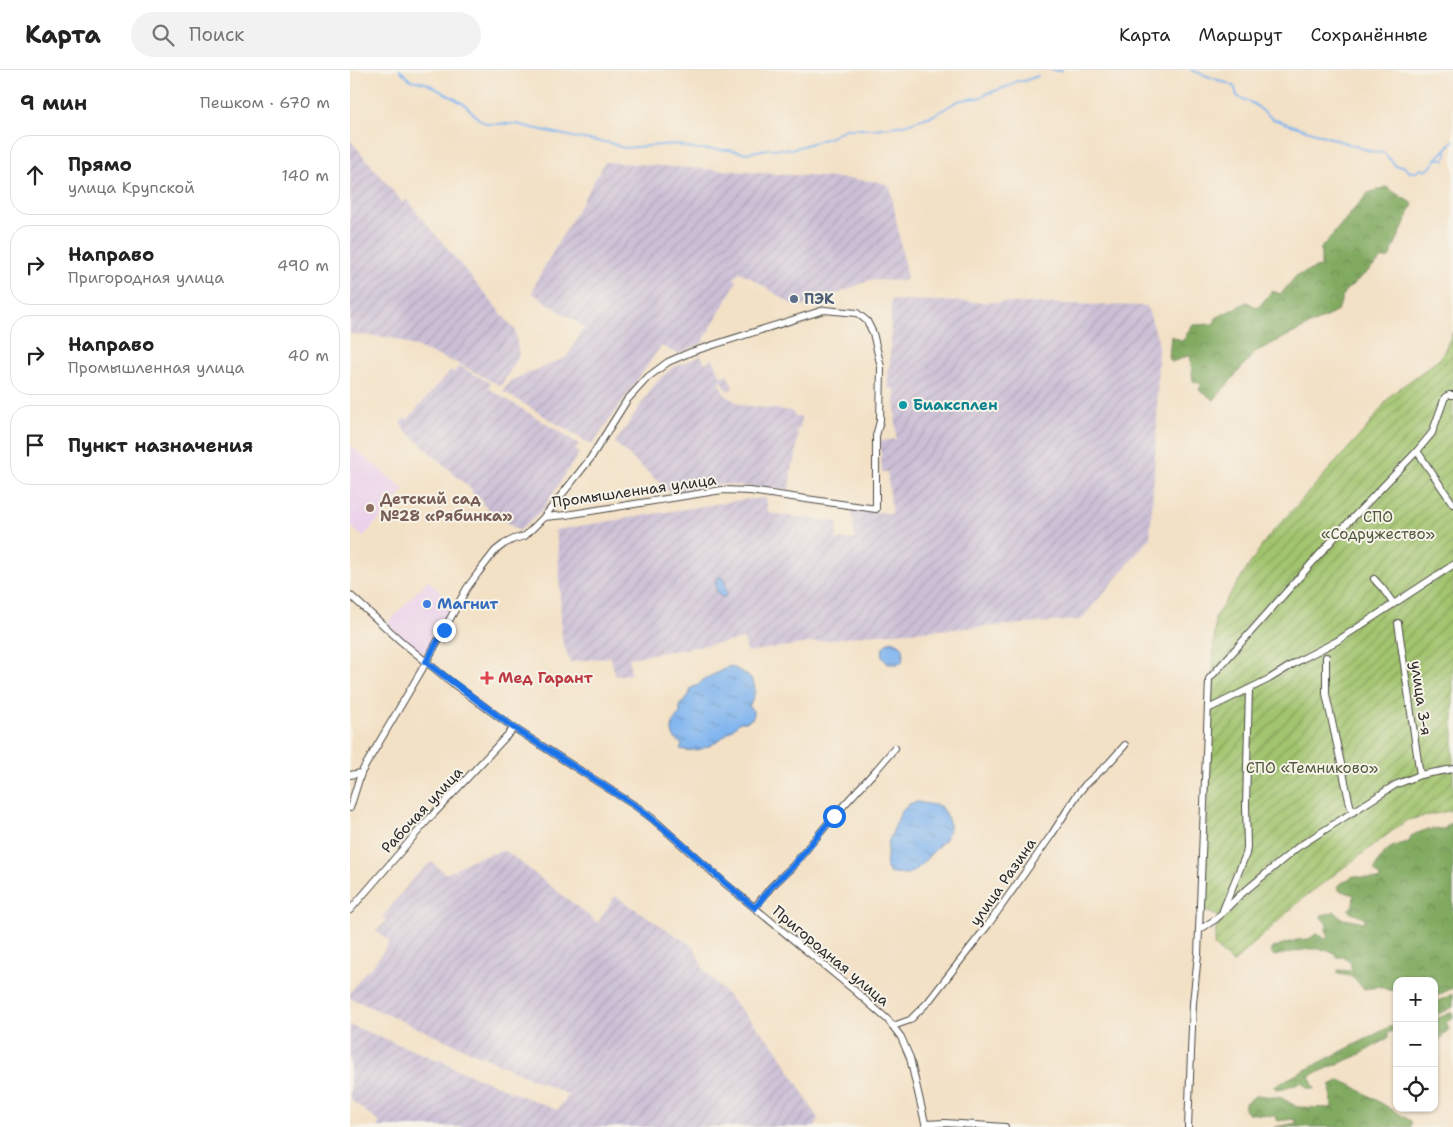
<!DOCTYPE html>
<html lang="ru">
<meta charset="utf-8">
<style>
:root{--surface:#fff;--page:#f2f2f2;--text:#222;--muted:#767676;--line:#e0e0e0}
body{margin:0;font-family:"Shantell Sans",sans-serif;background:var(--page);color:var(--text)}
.controls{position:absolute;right:15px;bottom:15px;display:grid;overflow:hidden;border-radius:10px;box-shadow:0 1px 4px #0004}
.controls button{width:45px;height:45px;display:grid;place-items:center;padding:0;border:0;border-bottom:1px solid var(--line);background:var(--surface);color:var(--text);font:25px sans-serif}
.stop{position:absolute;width:15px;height:15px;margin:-11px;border:4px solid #1a73e8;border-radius:50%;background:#fff}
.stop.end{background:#1a73e8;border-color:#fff;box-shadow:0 1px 5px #0008}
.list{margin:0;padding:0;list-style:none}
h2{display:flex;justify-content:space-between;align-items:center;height:65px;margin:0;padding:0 20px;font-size:21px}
h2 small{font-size:16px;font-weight:400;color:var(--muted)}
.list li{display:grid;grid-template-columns:32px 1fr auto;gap:15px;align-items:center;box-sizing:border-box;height:80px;margin:0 10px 10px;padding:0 10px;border:1px solid var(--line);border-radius:20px}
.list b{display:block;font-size:19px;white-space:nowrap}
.list p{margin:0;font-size:16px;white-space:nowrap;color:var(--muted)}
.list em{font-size:16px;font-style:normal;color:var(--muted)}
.icon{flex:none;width:28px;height:28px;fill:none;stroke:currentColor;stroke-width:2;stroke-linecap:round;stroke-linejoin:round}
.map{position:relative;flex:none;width:1103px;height:1057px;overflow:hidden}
header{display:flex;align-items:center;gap:30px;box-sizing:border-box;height:70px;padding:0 25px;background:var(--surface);border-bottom:1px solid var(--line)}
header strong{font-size:24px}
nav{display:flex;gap:28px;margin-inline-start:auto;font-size:18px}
.search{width:350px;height:45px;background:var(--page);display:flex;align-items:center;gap:12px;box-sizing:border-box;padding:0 18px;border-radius:28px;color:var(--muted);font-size:19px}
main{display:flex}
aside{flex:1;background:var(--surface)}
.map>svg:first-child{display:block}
.built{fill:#ebd1eb}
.industrial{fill:url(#industrial-furrows)}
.forest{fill:url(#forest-crowns);stroke:#566a46}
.garden{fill:url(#garden-furrows);stroke:#66784c}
.water{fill:url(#water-ripples);stroke:#56708d}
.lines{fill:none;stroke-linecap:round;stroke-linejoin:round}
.stream{stroke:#81b5ef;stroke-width:2}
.minor-casing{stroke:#494642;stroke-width:8}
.minor{stroke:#fff;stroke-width:6}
.route{stroke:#1a73e8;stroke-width:6}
.service-dot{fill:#5c6f8a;stroke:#f7f3e8;stroke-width:2}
.culture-dot{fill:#0f9aa8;stroke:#f7f3e8;stroke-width:2}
.education-dot{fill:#8d6e63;stroke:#f7f3e8;stroke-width:2}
.shop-dot{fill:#3f7fe0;stroke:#f7f3e8;stroke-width:2}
.health-dot{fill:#e0444e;stroke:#f7f3e8;stroke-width:2}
.labels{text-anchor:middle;stroke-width:4;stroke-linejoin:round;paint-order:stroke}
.service-label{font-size:15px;font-weight:bold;fill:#4e5e75;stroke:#f7f3e8;text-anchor:start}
.culture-label{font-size:15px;font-weight:bold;fill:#0d838f;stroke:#f7f3e8;text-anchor:start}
.street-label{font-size:15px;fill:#2b2b2b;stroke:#f7f3e8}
.education-label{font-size:15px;font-weight:bold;fill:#785e54;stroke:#f7f3e8;text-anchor:start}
.park-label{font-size:15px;fill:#4f593f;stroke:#f7f3e8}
.shop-label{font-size:15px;font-weight:bold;fill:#366cbe;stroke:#f7f3e8;text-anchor:start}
.health-label{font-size:15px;font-weight:bold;fill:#be3a42;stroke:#f7f3e8;text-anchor:start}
</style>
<header>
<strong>Карта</strong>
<div class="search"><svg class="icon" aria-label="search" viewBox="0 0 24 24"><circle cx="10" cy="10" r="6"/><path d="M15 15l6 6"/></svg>Поиск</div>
<nav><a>Карта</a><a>Маршрут</a><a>Сохранённые</a></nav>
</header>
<main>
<aside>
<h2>9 мин<small>Пешком · 670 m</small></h2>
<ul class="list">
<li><svg class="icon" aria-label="ahead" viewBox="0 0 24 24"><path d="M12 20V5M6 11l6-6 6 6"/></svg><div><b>Прямо</b><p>улица Крупской</p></div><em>140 m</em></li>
<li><svg class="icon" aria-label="right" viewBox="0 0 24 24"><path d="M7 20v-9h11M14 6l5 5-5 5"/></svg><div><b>Направо</b><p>Пригородная улица</p></div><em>490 m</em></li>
<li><svg class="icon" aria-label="right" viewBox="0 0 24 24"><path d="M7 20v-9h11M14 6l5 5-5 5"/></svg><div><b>Направо</b><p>Промышленная улица</p></div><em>40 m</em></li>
<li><svg class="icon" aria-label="arrive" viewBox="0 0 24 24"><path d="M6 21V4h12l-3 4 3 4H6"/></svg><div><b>Пункт назначения</b></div></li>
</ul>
</aside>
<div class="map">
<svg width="1103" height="1057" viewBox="0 0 1103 1057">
<defs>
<pattern id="industrial-furrows" width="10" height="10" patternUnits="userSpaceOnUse" patternTransform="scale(1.25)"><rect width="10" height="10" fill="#cbbfd5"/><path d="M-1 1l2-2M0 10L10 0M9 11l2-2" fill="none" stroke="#aea4b7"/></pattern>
<pattern id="forest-crowns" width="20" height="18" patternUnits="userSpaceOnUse" patternTransform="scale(1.25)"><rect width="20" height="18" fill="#81aa61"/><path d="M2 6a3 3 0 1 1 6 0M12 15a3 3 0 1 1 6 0" fill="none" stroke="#6a8b50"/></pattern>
<pattern id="garden-furrows" width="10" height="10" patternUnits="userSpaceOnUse" patternTransform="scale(1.25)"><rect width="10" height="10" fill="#a2c46e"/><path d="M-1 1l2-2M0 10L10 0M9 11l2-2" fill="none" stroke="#849f5b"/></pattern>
<pattern id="water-ripples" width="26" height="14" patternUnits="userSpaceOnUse" patternTransform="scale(1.25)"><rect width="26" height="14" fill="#81b5ef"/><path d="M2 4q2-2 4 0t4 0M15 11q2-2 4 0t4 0" fill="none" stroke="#6a93c2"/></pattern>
</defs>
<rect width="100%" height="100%" fill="#f7f3e8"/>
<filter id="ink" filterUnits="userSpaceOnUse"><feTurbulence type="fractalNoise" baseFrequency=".02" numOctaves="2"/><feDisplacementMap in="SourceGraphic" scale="10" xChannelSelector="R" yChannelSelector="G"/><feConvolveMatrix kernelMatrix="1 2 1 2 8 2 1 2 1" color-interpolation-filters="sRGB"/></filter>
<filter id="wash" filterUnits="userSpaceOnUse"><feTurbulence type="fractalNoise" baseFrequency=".0096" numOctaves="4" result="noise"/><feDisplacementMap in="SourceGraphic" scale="20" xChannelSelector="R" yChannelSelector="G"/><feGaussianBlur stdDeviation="1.12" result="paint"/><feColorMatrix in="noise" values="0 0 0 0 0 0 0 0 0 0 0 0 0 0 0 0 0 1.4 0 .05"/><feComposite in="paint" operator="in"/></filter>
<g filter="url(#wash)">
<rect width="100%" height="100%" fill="#f3e1c6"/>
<g class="built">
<polygon points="0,375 55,420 13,467 0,455"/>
<polygon points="78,510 104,536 80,577 77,580 71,582 67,581 37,554"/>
</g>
<g class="industrial">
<polygon points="0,70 53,133 57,130 165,260 169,286 151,316 109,294 43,268 0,264"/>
<polygon points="255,92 500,109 530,112 540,116 557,209 552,211 520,210 461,235 446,237 398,206 389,202 384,209 387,211 352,273 328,284 311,276 242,375 153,321 160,311 217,287 234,257 182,223 188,208"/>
<polygon points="541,230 797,236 808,270 807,354 800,468 731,550 515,565 397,582 394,569 279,588 281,604 265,606 261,587 220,592 212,570 208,479 205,460 391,430 416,428 418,443 488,452 486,470 505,469 501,438 542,444 537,402 532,402 530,371 546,369 545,319 538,318 538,298 540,298"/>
<polygon points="351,286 355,293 363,289 371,307 377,304 383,318 377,321 372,311 369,313 375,325 391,335 441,341 446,347 451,347 450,359 447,359 446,363 448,363 445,393 442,393 439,420 371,414 321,423 265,373 307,311 322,298"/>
<polygon points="109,296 140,313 138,318 229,374 225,380 229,383 193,439 169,461 132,434 133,431 122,423 122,420 55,360 50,353 55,348 57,350 101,300 104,303"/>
<polygon points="152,781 157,782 248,853 265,826 344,877 354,900 427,979 468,1049 465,1057 27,1057 30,1053 0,1029 0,955 90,991 91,988 93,989 93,992 101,995 101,997 207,1040 219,1025 0,928 0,923 15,902 22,897 40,872 26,861 36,851 32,848 65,806 82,792 96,804 121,790"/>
</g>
<g class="forest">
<polygon points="1036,117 1063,134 1039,188 1033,188 994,222 988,241 905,282 864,330 849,320 852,314 843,311 840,285 822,292 819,288 821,266 833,271 842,255 864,254 866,248 897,232 908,238 922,221 931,224 946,206 971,196 971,178 1018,123"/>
<path d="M1103,753v149l-1,4h1v12l-19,9v-16h-37v10l-9,-1 -9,-4 -6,2 -10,1c-8,-12 -11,-13 -25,-15v-4l14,1 -2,-10 -6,-4h-7c-15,-16 -43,-4 -63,-1l-3,-3v-4l9,-4 17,-5 12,-1 7,-5 4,1 5,4 4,-2 -3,-7 1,-6 -6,-6 1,-3 9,-2 3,-2 9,8 21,3 2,-3 -11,-5 -4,-1 -3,-3 5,-5 1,-10 -15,-5 -2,-4 16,-10 26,4 1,-3 -6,-7c10,-19 13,-24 35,-28l2,-6c11,-6 21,-8 34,-7l2,-4z"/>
<polygon points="1103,924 1103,937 1084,946 1084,933"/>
<polygon points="1102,942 1103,947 1096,952 1099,959 1090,969 1086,980 1084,979 1084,950"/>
<polygon points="1047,953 1047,959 1038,963 1038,968 1007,986 959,1006 965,1019 957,1018 952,1012 934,1018 926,1019 924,1016"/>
<polygon points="990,1010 1003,1016 1061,1051 1061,1057 925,1057 947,1053 944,1049 928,1051 925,1046 897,1043 894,1040 895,1033 907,1025 932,1028 947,1037 982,1038 980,1015"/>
</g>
<polygon class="garden" points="1103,262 1103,740 1057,750 953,828 883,893 864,876 868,846 854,841 865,547 917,468 1015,360 1042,324 1091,288"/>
<g class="water">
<path d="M371,507l3,2 3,15 -2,3h-4c-5,-5 -8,-13 -4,-19z"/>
<path d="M543,571c13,6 11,8 9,21l-4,2h-10l-6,-7 1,-10 5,-5z"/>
<path d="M380,596c20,9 33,17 19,40l4,5v7l-7,4h-6c-16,15 -35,34 -60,27l2,-5c-14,-7 -12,-21 -2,-31v-9c7,-3 10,-10 11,-16l7,-3 5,-5z"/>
<path d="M567,732l23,4c9,13 13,18 5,33l-30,32 -8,3h-17l-4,-7 2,-24 13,-31 8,-8z"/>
</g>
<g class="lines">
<g class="stream">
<polyline points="50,0 60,10 76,13 114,34 129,49 138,54 166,54 227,68 261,73 273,78 325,74 344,79 379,80 396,83 418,79 443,79 481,67 495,59 526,59 554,55 584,45 608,31 618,29 629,28 636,24 659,16 667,11 674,11 688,6"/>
<polyline points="702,0 709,1 712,0"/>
<path d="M841,0l41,15 3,3 2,8 17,8 19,15 100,33 11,1 12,13h7l7,6h8l1,-3c13,4 12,-5 19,-12 6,-6 10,-10 15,-16"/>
<polyline points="1086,89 1095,89 1096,85 1096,81"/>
</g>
</g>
</g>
<g filter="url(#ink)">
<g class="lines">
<defs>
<g id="minor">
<polyline points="1067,381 1103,434"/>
<polyline points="1024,509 1033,519 1043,533"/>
<polyline points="0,525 53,573 105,615 164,658 287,737 303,749 377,815 504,920 538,950 551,967 560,988 576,1057"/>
<polyline points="1048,553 1070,705"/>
<polyline points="976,587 976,624 1000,735 1003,742"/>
<polyline points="858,639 919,609 950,590 987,571 1103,495"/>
<polyline points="0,705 11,703 70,603 117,518 128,503 145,481 154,474 164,469 175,466 194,447 240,389 277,330 298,307 318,292 341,282 474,240 507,243 517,251 523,263 531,297 530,351 526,366 526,439 400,421 372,420 216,445 194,447"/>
<polyline points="0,738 11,703"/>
<polyline points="405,837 421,817 442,797 484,746 527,699 545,678"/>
<polyline points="0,840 77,751 164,658"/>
<polyline points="873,840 896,784 897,777 896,735 899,619"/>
<polyline points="849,860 866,849 889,826 948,777 1045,715 1070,705 1103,699"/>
<polyline points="543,956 560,950 578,932 638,855 702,764 727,725 735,715 759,693 775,675"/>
<polyline points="576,1054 595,1053 655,1057"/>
<polyline points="838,1057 843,933 848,885 859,609 993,458 1067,381 1082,363 1095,327 1099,325 1103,325"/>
</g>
</defs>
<use href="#minor" class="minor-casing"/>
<use href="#minor" class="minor"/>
</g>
</g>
<g class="lines" filter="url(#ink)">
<path class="route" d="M94,560l-18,32 88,66 123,79c41,31 77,68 118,101l16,-21 21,-20 42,-51"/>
</g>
<circle class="service-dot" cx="444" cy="229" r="5"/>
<circle class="culture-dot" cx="553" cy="335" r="5"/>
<circle class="education-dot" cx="20" cy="438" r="5"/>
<circle class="shop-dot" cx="77" cy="534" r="5"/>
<path class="health-dot" d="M134.5 600.5h5v5h5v5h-5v5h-5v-5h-5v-5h5z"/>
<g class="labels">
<g class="service-label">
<text x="454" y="234">ПЭК</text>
</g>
<g class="culture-label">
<text x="563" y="340">Биаксплен</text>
</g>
<g class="street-label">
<text transform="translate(284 421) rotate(-8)" y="5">Промышленная улица</text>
<text transform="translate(1071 628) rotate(82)" y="5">улица 3-я</text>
<text transform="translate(72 740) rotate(-47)" y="5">Рабочая улица</text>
<text transform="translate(653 812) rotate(-55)" y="5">улица Разина</text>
<text transform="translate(481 886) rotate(40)" y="5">Пригородная улица</text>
</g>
<g class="education-label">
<text x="30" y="434">Детский сад<tspan x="30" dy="17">№28 «Рябинка»</tspan></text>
</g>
<g class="park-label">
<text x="1028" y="452">СПО<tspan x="1028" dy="17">«Содружество»</tspan></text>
<text x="962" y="703">СПО «Темниково»</text>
</g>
<g class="shop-label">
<text x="87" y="539">Магнит</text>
</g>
<g class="health-label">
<text x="148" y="613">Мед Гарант</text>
</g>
</g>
</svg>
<div class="controls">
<button>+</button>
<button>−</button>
<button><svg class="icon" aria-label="locate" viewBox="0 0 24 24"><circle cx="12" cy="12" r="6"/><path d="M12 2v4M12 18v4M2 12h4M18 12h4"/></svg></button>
</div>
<div class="stop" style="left:484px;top:746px"></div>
<div class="stop end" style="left:94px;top:560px"></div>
</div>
</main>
